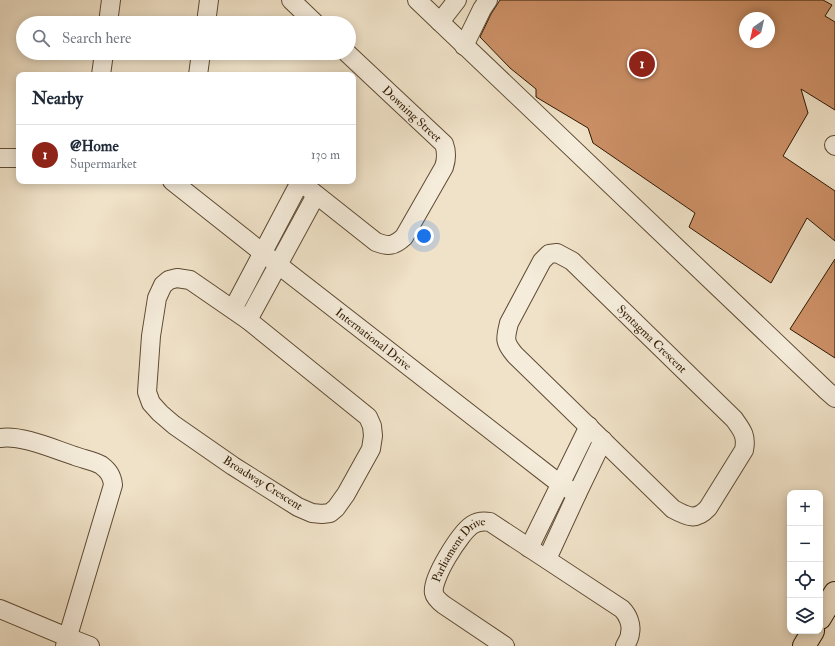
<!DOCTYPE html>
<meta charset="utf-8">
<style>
:root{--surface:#fff;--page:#f2f2f3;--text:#1f2937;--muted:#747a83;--line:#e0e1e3;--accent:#8f2418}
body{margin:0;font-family:"IM FELL Double Pica",serif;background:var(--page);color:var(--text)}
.controls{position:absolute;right:12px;bottom:12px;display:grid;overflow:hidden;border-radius:8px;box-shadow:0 2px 10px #0003}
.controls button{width:36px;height:36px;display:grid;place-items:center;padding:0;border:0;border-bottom:1px solid var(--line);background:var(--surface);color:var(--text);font:20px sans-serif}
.compass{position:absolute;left:739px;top:12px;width:36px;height:36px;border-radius:50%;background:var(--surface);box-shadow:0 2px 10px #0003;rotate:214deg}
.you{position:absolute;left:424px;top:236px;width:14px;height:14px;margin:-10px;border:3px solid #fff;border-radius:50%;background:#1a73e8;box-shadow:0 0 0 6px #1a73e833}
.badge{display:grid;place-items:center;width:26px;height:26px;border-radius:50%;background:var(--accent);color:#fff;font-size:13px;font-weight:700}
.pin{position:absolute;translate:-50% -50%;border:2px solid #fff;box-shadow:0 1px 4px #0006}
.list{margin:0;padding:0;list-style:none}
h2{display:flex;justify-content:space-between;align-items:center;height:52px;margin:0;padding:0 16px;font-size:17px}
h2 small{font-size:13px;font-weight:400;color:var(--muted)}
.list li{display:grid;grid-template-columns:26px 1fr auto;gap:12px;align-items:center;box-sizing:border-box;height:60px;padding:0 16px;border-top:1px solid var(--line)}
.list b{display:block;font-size:15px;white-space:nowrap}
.list p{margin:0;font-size:13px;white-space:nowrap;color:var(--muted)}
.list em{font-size:13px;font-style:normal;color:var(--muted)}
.icon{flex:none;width:22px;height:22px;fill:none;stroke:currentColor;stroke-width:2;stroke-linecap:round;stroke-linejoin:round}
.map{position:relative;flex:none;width:835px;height:646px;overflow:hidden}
.search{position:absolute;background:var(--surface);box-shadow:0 2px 10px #0003;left:16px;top:16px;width:340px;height:44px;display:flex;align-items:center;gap:10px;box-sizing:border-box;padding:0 14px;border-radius:22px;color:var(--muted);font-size:15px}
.panel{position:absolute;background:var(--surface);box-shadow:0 2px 10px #0003;left:16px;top:72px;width:340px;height:112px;border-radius:8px}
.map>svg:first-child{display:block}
.building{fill:#cd9067;stroke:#2e1901;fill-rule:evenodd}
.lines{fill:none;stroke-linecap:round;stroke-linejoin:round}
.minor-casing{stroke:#5e4b33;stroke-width:20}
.major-casing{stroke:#2e1901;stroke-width:24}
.minor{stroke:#f5ecdb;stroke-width:18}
.major{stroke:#f0e2c8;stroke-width:22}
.labels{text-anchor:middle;stroke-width:3;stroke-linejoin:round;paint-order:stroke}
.street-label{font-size:12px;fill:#2e1901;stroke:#f5ecdb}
</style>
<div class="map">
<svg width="835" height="646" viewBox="0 0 835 646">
<rect width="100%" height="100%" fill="#f0e2c8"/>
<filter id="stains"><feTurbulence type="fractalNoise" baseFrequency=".005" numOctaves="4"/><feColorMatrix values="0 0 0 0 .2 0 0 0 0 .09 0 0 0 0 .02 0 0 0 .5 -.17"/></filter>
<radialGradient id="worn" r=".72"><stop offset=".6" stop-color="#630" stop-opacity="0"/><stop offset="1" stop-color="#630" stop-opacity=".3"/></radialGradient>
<g class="building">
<path d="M500,0h323l9,5 -7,11 10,6v88l-34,-21 7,24 -25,43 52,35v50l-28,-23 -36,65 -82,-56 6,-14 -102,-70 -5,-15 -52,-31v-8l-26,-21 -30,-31 11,-23zM745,18h24v24h-24z"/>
<polygon points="835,259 835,358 790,329"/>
</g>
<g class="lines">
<defs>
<g id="minor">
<polyline points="291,0 315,23"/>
<polyline points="417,0 827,391 835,398"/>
<polyline points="440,22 457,0"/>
<polyline points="108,23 111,0"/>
<polyline points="206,23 209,0"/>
<polyline points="464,46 482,9 488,0"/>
<polyline points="101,75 104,53"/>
<polyline points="198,75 201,53"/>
<polyline points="834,145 835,146"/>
<polyline points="0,158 19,158"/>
<path id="s1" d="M172,181l91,72 297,231 17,10"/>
<path d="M299,181l77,61c13,5 18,4 28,-5l40,-70c3,-9 3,-15 0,-23l-97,-91"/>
<path d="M557,253l15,8 162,158c8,11 13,17 10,31l-36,58c-12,13 -20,9 -35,1l-158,-154c-11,-13 -10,-16 -6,-32l33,-62 7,-7z"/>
<polygon points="177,278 190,280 248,320 368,417 372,426 373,436 371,449 346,494 336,508 330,513 322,514 312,513 298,507 233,466 174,425 160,413 151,403 147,392 151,336 157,298 163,285 169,280"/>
<polyline points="233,309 300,182"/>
<polyline points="248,320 316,195"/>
<path d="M0,438c23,-3 53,11 75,18 8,3 19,5 26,9 8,6 11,11 12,20l-48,161"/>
<polyline points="529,548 589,426"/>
<polyline points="547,559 577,494 603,440"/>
<polyline points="0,609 67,637 90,646"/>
<path id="s2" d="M505,646l-61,-41c-4,-3 -9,-7 -10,-12 -3,-14 26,-60 38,-68 6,-4 12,-4 18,-3l132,87c6,6 10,16 8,24 0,5 -3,9 -5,13"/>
</g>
<g id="major">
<polyline points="820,618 835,593"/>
<polyline points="804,646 813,631"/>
</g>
</defs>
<use href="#minor" class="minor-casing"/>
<use href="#major" class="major-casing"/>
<use href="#minor" class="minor"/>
<use href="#major" class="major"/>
</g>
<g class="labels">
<g class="street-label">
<text transform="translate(412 114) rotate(43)" y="4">Downing Street</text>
<text dy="4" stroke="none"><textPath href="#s1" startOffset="256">International Drive</textPath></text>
<text transform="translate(652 339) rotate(44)" y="4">Syntagma Crescent</text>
<text transform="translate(263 483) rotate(32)" y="4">Broadway Crescent</text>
<text dy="4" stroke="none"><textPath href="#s2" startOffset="142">Parliament Drive</textPath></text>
</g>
</g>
<rect width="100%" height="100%" filter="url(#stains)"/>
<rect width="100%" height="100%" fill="url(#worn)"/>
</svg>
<div class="controls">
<button>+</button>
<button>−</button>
<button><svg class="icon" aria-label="locate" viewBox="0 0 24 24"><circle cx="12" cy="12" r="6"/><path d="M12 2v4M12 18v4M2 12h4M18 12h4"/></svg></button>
<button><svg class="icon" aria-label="layers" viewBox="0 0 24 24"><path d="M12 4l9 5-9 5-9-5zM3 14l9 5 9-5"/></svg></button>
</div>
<svg class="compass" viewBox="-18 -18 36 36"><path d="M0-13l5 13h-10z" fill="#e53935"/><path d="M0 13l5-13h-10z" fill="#747a83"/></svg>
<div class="you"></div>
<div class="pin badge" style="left:642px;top:64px">1</div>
<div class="search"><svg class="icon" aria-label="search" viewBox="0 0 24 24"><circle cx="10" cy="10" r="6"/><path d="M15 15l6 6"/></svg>Search here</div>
<section class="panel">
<h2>Nearby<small></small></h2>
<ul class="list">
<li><span class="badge">1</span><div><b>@Home</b><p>Supermarket</p></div><em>130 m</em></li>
</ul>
</section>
</div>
